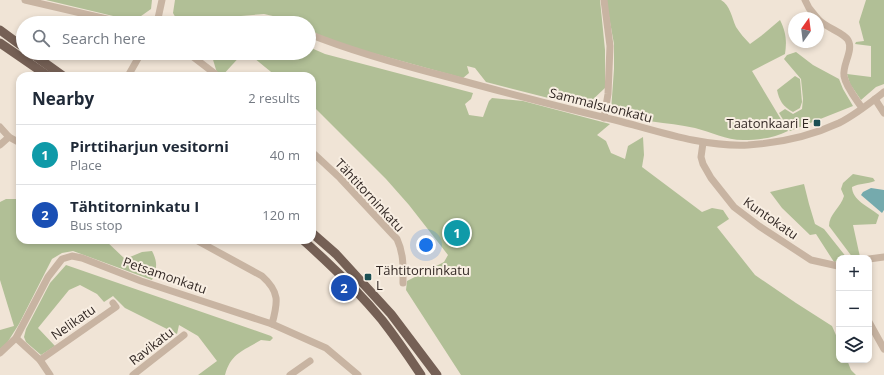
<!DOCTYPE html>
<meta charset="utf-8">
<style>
:root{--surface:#fff;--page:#f2f2f3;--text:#1f2937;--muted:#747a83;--line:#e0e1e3;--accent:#7c3aed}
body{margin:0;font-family:"Open Sans",sans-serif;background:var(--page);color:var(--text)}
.controls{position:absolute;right:12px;bottom:12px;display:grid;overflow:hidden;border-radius:8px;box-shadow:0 2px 6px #0003}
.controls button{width:36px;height:36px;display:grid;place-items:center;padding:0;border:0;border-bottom:1px solid var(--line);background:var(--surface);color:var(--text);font:20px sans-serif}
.compass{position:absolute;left:788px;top:12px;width:36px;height:36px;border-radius:50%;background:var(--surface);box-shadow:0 2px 6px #0003;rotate:14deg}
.you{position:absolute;left:426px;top:245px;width:14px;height:14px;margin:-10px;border:3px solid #fff;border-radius:50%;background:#1a73e8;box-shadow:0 0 0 6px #1a73e833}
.badge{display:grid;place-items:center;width:26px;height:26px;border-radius:50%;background:var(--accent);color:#fff;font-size:13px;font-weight:700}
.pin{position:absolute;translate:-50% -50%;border:2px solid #fff;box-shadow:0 1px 4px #0006}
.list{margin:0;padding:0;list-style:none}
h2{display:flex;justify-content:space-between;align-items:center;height:52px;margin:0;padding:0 16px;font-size:17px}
h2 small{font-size:13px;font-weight:400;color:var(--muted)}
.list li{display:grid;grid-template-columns:26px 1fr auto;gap:12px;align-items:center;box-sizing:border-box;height:60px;padding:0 16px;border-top:1px solid var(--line)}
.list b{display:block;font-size:15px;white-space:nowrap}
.list p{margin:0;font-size:13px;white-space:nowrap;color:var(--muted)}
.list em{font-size:13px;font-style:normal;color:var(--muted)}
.icon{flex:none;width:22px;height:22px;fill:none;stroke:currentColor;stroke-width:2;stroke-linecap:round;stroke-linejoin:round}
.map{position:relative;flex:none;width:884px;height:375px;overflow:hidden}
.search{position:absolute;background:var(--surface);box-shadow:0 2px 6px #0003;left:16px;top:16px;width:300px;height:44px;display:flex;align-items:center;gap:10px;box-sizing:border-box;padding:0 14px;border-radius:22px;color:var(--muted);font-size:15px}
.panel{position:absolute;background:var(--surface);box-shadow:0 2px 6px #0003;left:16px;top:72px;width:300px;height:172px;border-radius:12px}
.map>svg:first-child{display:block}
.green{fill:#b1bf96}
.water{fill:#75aaad}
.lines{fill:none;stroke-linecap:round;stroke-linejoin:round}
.minor{stroke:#c8b4a2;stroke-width:7}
.major{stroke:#756055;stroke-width:9}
.poi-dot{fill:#1b4f53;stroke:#f8eee2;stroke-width:1.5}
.labels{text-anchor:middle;stroke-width:4;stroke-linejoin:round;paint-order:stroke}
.street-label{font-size:13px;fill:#332925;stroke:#f8eee2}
.poi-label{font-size:13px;fill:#332925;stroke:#f8eee2;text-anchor:end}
</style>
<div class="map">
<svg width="884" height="375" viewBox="0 0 884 375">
<rect width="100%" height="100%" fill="#f0e4d6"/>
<g class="green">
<polygon points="46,0 152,0 151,9 134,21"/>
<polygon points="175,0 600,0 605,50 605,88 590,102 572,104 486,82 475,68 467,66 469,73 463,78 336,43 309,30 309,23 294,23 286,19 264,14 241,16 226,23 178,22 173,13"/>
<path d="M606,0h115c9,5 11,18 15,27 4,6 9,12 14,17l11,-8 19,-16c6,12 7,21 5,34l-33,17 36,60c-14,7 -29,9 -45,9 -17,0 -32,-8 -48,-12 -28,-6 -58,-6 -84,-17l3,-42v-25z"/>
<polygon points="866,0 884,0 884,84 876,87 861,100 850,84 847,74 871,77 871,46 855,44 856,42 864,41 859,22"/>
<polygon points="309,47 325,54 473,93 471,99 465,104 469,115 483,117 489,101 492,98 523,101 610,124 597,135 606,141 611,153 625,159 628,146 643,137 644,155 642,167 702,212 712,208 723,210 729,219 717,227 755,275 796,303 832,326 839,342 839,360 847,360 851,370 856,375 461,375 406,290 407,281 444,262 448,255 409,205 386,179 312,105 312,76 276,76 248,53 309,53"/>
<polygon points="796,52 813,65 839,79 843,89 853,106 790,131 779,113 785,109 793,114 802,109 803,99 801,79 784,59 787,55"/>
<polygon points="211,53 243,53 222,76 217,73"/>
<path d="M795,76l5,3 2,23 -2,6 -7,4c-10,-5 -14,-12 -16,-22z"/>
<path d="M853,174l20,4 2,3c-8,3 -15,2 -23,6 0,13 17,20 27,28l-3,9 -23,1 7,32 -7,1 -24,-32c0,-12 12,-19 15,-30l-3,-7 2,-6z"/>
<polygon points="804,184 809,204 815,224 824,229 847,258 839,258 839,261 834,262 816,234 810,235 782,208 770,192"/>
<path d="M6,199h14v41h85l20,19 17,-7 10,-1c6,12 5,16 0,29l-79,-29 -11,2 -10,6 -33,65 -12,19 -7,6v-19l14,-4 -14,-46v-78z"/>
<path d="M66,265l205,71 2,2 -3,3 -9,-1c-18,11 -30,13 -36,35h-27l19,-14 -19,-25 -19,-11 -2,9 -52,-26 -12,-12 -9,6 -7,-8 -17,-9 -11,5 -31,38 17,18 -14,9 -15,-13 -2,-5 2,-8 24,-46z"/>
</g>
<polygon class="water" points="871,188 884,190 884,210 882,213 861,195 863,192"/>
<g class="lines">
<g class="minor">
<polyline points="25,0 124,23"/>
<polyline points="604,0 610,46 608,94 604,118"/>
<polyline points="805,0 809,8 817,18"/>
<path d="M818,19c8,9 25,13 30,21 6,10 -6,25 -4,36 2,11 12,23 18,32"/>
<polyline points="157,23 162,0"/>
<path d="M239,23c14,-4 28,-4 43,0"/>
<path d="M309,34c45,18 92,31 139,43 55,15 111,30 167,43 43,11 87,27 133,25 30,-2 63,-9 91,-22 16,-8 31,-20 45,-31"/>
<polyline points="188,53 218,76"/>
<polyline points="128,76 141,53"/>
<polyline points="875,99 884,113"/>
<polyline points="0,127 9,137 20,143"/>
<polyline points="703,143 701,157 703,164 711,178 734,207 759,226 811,260 838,266 839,267"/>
<polyline points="0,145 9,137"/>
<path d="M312,152l28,26 57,61c7,15 6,28 6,44"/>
<path d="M196,240l66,36c18,16 16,26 10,48"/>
<polyline points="869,259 884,257"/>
<polyline points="869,322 884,349"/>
<polyline points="16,338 40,360 50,375"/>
<polyline points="0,353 16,338 48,277 62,259 72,256 82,258 141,281 272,324 326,348 358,375"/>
<polyline points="40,360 116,307 113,303"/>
<polyline points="133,375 184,335"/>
<polyline points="290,375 310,361"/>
</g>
<g class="major">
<polyline points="0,30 23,47"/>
<polyline points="0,43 48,76"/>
<polyline points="31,53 63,76"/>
<polyline points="312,233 336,254 391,314 437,375"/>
<path d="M303,240c28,25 55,51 79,80 14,18 27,37 39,55"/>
</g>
</g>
<g class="poi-dot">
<rect x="813" y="119" width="8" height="8" rx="2"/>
<rect x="364" y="273" width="8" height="8" rx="2"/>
</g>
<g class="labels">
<g class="street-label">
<text transform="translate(601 105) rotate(14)" y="5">Sammalsuonkatu</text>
<text transform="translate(370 195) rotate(47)" y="5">Tähtitorninkatu</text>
<text transform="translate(771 218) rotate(35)" y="5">Kuntokatu</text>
<text transform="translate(165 275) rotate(19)" y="5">Petsamonkatu</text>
<text transform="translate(73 322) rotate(-35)" y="5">Nelikatu</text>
<text transform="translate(151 346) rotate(-38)" y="5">Ravikatu</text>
</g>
<g class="poi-label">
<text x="809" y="128">Taatonkaari E</text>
<text x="376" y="275" text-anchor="start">Tähtitorninkatu<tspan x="376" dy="15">L</tspan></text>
</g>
</g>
</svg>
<div class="controls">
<button>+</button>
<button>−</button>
<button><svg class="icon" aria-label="layers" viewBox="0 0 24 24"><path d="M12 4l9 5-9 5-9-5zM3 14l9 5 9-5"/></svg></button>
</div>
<svg class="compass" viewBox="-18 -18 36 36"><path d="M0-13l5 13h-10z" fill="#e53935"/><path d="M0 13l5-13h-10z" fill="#747a83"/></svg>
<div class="you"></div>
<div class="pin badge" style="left:457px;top:233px;background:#0f9aa8">1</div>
<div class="pin badge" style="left:344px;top:288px;background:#1a4fb4">2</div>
<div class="search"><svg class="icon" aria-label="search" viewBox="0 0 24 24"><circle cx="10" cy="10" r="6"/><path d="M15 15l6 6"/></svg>Search here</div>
<section class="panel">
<h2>Nearby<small>2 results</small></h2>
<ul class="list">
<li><span class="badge" style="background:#0f9aa8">1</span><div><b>Pirttiharjun vesitorni</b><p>Place</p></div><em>40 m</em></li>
<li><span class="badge" style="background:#1a4fb4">2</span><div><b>Tähtitorninkatu I</b><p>Bus stop</p></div><em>120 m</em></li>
</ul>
</section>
</div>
